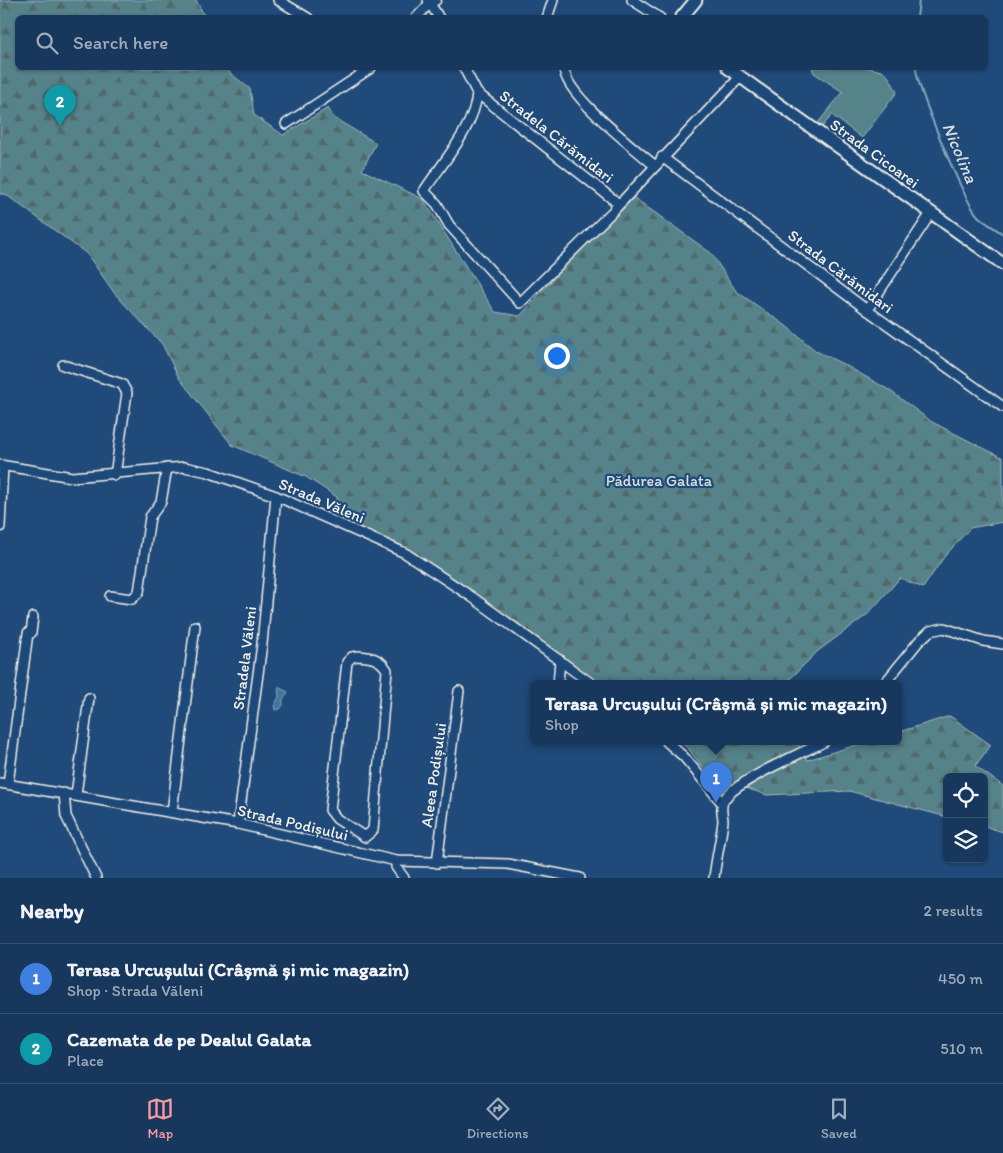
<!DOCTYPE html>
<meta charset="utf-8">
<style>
:root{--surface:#17385c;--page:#203f62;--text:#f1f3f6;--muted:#9eacbb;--line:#365272;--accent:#ff9aa2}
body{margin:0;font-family:Itim,sans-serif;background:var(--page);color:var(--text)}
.controls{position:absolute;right:15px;bottom:15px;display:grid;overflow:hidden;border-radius:8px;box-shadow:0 1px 4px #0004}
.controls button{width:45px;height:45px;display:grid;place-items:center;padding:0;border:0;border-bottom:1px solid var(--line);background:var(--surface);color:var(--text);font:25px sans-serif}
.you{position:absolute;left:556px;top:355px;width:18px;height:18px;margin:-12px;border:4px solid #fff;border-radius:50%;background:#1a73e8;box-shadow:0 0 0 8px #1a73e833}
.badge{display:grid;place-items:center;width:32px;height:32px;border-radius:50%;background:var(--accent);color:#fff;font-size:16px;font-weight:700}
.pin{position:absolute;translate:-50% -41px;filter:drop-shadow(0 1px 2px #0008)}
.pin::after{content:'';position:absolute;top:26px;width:18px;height:15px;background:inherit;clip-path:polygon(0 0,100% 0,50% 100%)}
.popup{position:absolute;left:530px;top:680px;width:372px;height:65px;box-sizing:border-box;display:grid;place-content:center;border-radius:8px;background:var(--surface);filter:drop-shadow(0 1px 4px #0005);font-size:16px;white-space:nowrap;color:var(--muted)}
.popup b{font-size:19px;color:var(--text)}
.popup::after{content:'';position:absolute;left:50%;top:100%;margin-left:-10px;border:10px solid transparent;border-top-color:var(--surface)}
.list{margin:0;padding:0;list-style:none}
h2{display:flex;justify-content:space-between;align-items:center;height:65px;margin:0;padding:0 20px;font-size:21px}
h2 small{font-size:16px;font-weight:400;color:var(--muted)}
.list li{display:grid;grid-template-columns:32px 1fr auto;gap:15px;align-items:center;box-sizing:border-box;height:70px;padding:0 20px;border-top:1px solid var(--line)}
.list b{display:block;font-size:19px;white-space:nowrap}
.list p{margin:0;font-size:16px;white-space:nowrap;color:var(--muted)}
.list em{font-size:16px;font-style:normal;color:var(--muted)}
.icon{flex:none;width:28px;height:28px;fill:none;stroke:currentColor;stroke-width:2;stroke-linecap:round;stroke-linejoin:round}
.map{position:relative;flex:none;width:1003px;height:878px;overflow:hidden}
.search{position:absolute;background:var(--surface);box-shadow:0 1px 4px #0004;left:15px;right:15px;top:15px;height:55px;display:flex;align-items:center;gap:12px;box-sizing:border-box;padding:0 18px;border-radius:8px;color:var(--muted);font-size:19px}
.sheet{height:205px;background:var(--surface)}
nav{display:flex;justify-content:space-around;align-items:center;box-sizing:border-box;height:70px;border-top:1px solid var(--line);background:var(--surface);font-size:14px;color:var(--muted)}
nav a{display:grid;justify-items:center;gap:2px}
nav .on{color:var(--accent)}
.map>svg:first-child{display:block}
.grass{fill:#568289;stroke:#a5bab8}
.forest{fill:url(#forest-firs);stroke:#a5bab8}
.water{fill:#42759f;stroke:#89a7bc}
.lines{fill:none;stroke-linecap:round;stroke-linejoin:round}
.stream{stroke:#89a7bc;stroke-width:2}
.minor-casing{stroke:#f4f1e8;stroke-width:12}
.tertiary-casing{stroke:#f4f1e8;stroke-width:15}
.minor{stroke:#1f4a7a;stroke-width:9}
.tertiary{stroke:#1f4a7a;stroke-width:11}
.labels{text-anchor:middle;stroke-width:4.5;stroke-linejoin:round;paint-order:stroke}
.street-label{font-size:16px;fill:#f4f1e8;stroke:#1f4a7a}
.park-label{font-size:16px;fill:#dce0da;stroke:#1f4a7a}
.water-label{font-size:18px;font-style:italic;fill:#d9dedd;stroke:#1f4a7a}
</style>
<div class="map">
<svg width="1003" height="878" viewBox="0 0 1003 878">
<defs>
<pattern id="forest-firs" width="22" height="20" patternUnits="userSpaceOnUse" patternTransform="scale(1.25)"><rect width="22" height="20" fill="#568289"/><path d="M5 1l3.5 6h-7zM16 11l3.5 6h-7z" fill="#50686b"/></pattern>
</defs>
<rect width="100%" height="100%" fill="#1f4a7a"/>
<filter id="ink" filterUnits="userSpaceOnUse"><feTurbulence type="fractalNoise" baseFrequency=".02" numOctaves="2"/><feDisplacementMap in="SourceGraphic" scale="10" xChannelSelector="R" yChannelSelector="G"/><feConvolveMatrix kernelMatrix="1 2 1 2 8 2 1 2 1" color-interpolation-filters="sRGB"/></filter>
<g filter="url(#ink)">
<path class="grass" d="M812,68c16,-1 64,-5 75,7 4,4 7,12 10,17l-35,46 -30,-23 -10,12 -5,-3 26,-32 -29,-19z"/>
<g class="forest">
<polygon points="0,0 196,0 205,17 18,18 18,68 224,68 250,89 254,115 283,135 328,108 334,118 376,143 362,170 423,199 495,312 520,316 612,212 633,197 711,253 736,291 785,325 816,351 845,365 889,390 932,422 1003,458 1003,522 970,528 944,557 923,588 900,578 868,614 818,651 785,684 601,684 471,591 336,514 337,497 306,477 232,445 179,378 162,344 115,294 87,254 5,194 0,194"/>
<polygon points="950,716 991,745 975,766 1003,786 1003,832 984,826 984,777 947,777 947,817 849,791 767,795 730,783 722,794 688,748 679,742 797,742 807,760 866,742 898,742 899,732"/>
</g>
<polygon class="water" points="278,687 288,692 283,699 283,705 280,709 275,710 274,706 279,697"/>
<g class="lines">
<g class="stream">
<polyline points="917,18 919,0"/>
<path d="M916,68c0,18 49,135 62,148 7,7 17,12 25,18"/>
</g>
<defs>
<g id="minor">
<polyline points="278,0 308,18"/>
<polyline points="428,0 439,18"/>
<polyline points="632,0 660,18"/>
<polyline points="416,18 431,2 436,0"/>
<polyline points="547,18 553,0"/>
<polyline points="464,68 477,93 619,204"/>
<path d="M564,68c0,26 69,79 90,97"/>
<path d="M477,93c-2,34 -35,70 -53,98l13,13 12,21 71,78 92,-91 128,-135"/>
<polyline points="286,124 371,68"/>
<polyline points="662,157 867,310 1003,407"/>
<polyline points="867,310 931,213"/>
<polyline points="63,365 122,384 127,393 115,475"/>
<polyline points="0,465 72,477 184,467 208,472 276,496 405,553 472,597 592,684"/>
<polyline points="0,527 3,466"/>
<polyline points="110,596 132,599 139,592 150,517 161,502 167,468"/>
<path d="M358,656c13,1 22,2 29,14l-14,160 -8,7 -28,-18 -7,-9 17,-148 5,-5z"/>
<polyline points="558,684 560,660"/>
<polyline points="884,684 919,641 930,631 944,628 983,641 1003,644"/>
<polyline points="667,742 684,757 722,803"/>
<polyline points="0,783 238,824 396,861 508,864 580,878"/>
<polyline points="8,784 28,633 31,633 33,617"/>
<polyline points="64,793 66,816 96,878"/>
<polyline points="76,795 89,698"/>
<polyline points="172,812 195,626"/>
<polyline points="238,824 262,644 276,496"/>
<polyline points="396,861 396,867 404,878"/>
<polyline points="437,863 459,691"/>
<path d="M714,878c2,-19 7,-38 9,-57 0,-6 -3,-13 0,-19 7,-19 81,-50 101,-60"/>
</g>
<g id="tertiary">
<polyline points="681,18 696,0"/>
<polyline points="728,68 1003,264"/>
</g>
</defs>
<use href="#minor" class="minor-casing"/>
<use href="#tertiary" class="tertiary-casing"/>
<use href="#minor" class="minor"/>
<use href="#tertiary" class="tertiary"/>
</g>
</g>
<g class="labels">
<g class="street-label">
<text transform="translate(557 136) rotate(38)" y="6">Stradela Cărămidari</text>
<text transform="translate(875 153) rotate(36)" y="6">Strada Cicoarei</text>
<text transform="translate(841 271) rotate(37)" y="6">Strada Cărămidari</text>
<text transform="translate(322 500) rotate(23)" y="6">Strada Văleni</text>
<text transform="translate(244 658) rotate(-83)" y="6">Stradela Văleni</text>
<text transform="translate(433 775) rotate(-82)" y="6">Aleea Podișului</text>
<text transform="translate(293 822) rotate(13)" y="6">Strada Podișului</text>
</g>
<g class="park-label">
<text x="659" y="486">Pădurea Galata</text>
</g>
<g class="water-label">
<text transform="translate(960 153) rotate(67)" y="6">Nicolina</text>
</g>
</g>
</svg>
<div class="controls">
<button><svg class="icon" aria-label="locate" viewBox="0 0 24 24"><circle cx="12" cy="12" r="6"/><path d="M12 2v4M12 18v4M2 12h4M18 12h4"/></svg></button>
<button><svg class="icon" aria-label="layers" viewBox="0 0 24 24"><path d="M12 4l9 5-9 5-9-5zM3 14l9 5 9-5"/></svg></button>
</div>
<div class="you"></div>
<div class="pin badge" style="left:716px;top:803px;background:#3f7fe0">1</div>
<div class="popup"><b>Terasa Urcușului (Crâșmă și mic magazin)</b>Shop</div>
<div class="pin badge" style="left:60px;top:126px;background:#0f9aa8">2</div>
<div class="search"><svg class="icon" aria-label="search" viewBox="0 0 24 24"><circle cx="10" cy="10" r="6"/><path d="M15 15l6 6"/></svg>Search here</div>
</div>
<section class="sheet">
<h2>Nearby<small>2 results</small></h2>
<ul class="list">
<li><span class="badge" style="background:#3f7fe0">1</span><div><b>Terasa Urcușului (Crâșmă și mic magazin)</b><p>Shop · Strada Văleni</p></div><em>450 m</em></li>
<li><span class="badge" style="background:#0f9aa8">2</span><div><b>Cazemata de pe Dealul Galata</b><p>Place</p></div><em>510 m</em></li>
</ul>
</section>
<nav>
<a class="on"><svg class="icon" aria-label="map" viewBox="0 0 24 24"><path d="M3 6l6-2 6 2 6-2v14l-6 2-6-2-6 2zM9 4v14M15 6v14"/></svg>Map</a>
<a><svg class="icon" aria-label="directions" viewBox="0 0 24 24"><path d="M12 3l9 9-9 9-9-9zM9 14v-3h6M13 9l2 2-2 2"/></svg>Directions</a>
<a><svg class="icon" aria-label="saved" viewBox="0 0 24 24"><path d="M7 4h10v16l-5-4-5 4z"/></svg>Saved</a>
</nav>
